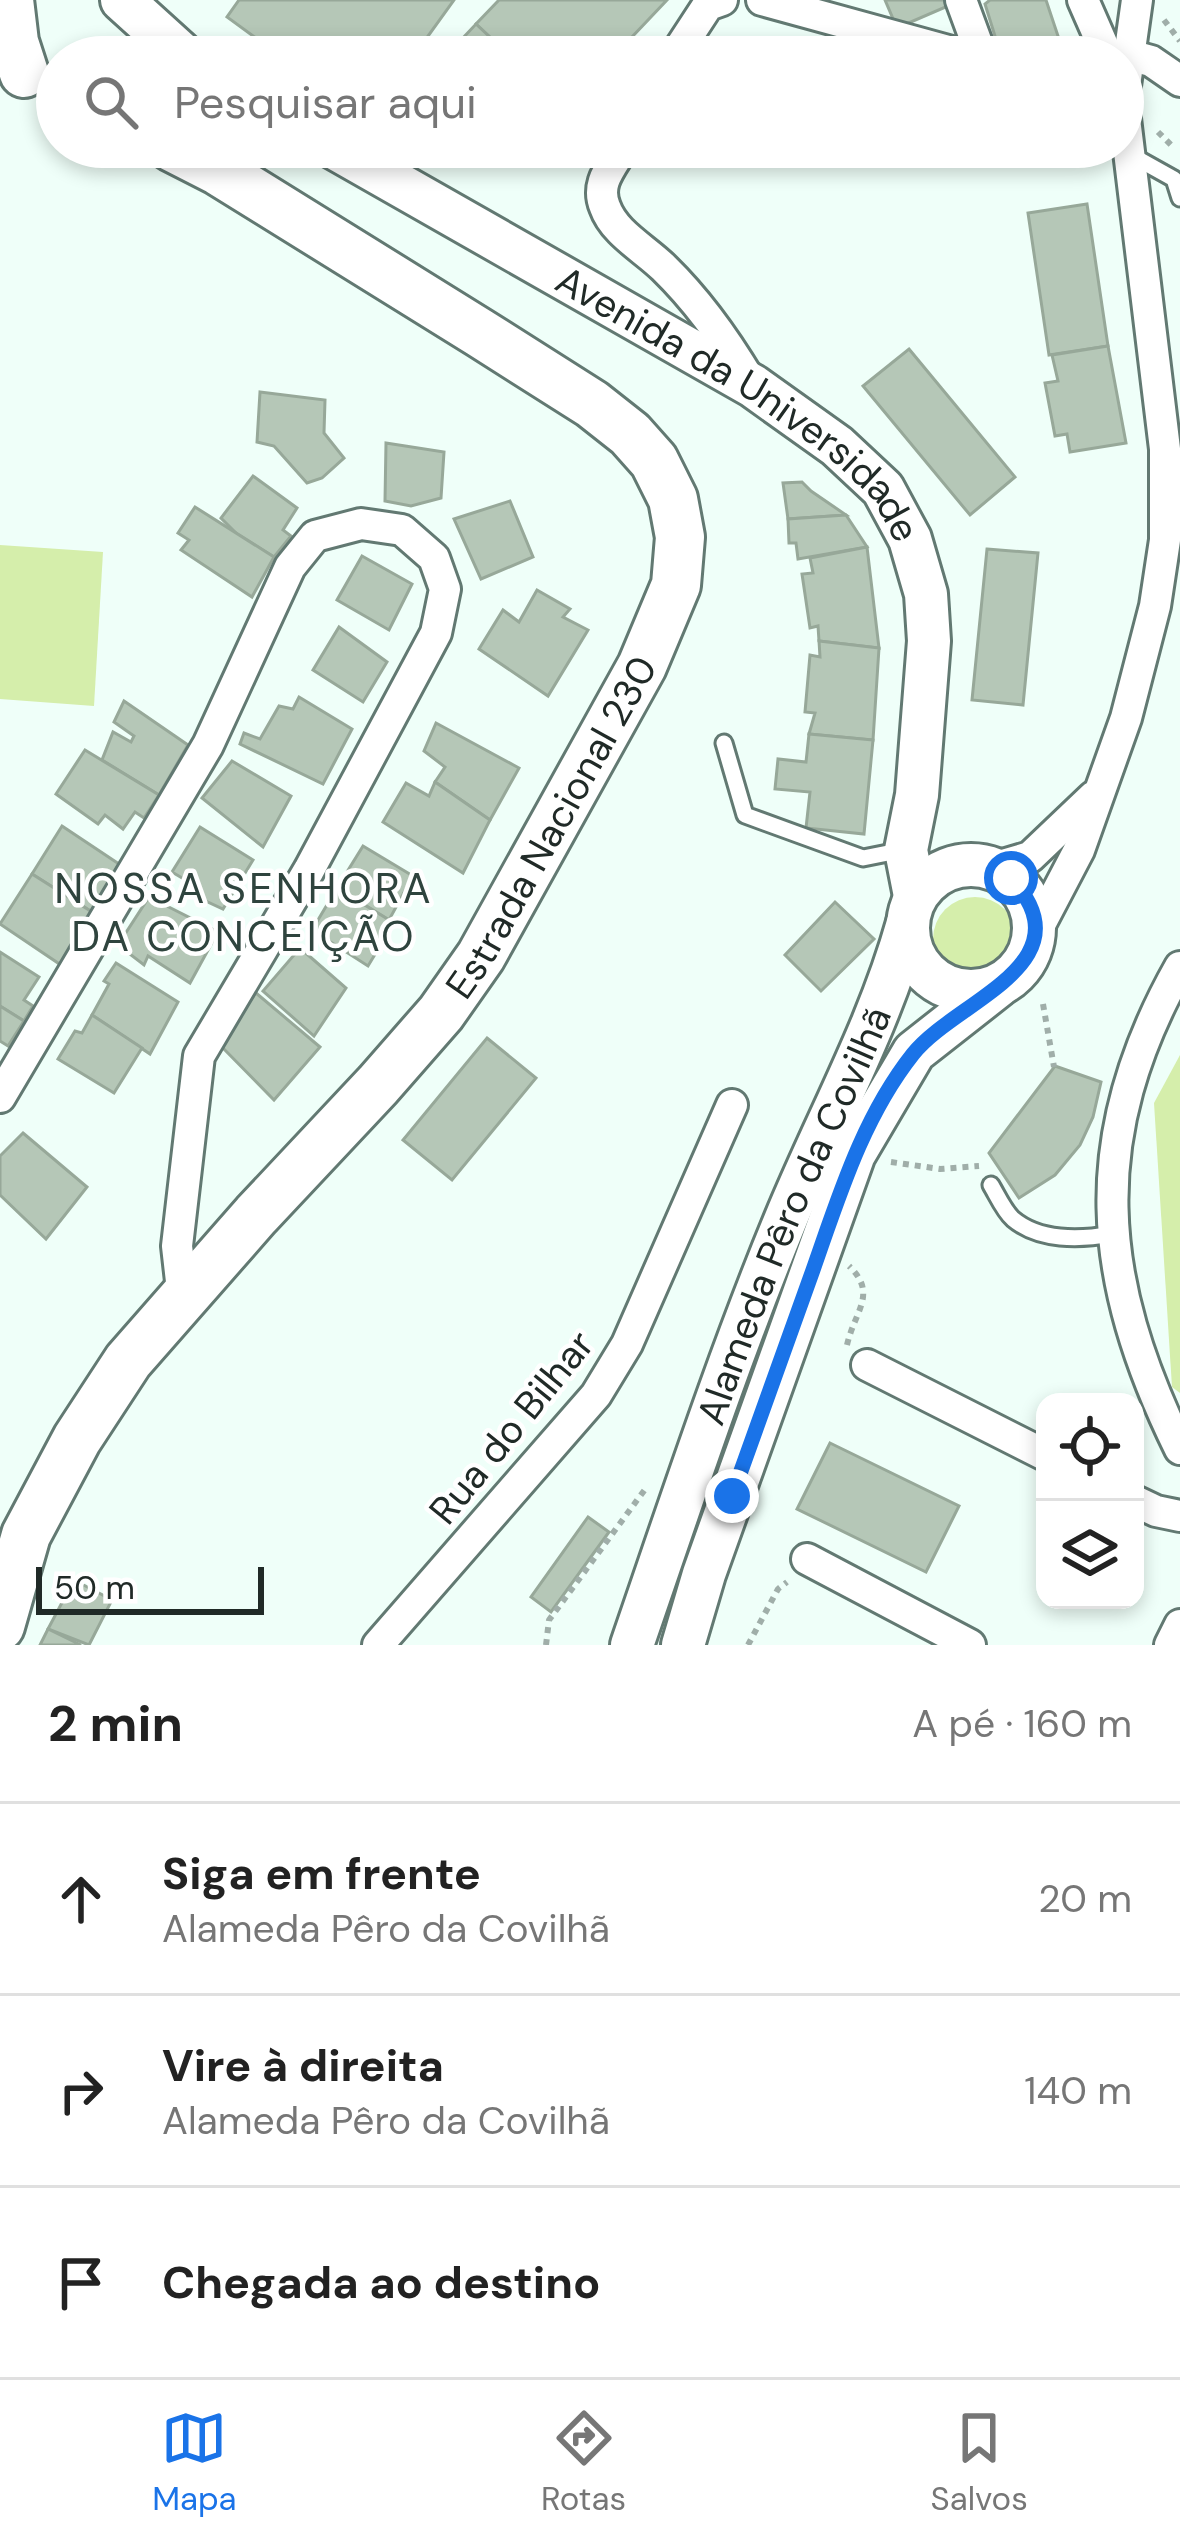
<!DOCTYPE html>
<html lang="pt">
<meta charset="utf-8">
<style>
:root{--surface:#fff;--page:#f2f2f2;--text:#222;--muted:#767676;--line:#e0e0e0;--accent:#1a73e8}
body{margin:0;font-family:"DM Sans",sans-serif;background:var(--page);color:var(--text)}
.controls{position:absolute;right:36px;bottom:36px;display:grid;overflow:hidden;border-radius:24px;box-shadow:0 6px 18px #0003}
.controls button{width:108px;height:108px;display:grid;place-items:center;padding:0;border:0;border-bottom:3px solid var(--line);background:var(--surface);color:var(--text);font:60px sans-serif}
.scale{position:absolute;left:36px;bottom:30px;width:228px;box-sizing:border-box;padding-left:12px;border:6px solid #202a27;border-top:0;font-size:33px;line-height:42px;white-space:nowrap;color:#202a27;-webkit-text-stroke:9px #fff;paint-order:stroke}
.stop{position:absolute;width:36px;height:36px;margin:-27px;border:9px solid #1a73e8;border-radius:50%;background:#fff}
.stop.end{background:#1a73e8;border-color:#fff;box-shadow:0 3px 12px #0008}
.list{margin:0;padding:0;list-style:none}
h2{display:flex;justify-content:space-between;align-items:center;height:156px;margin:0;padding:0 48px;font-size:51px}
h2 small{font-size:39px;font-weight:400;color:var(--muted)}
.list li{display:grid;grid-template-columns:78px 1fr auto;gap:36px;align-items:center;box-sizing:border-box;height:192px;padding:0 48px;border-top:3px solid var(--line)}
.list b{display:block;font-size:45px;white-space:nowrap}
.list p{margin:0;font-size:39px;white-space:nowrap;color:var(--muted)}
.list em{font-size:39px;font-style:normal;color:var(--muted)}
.icon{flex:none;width:66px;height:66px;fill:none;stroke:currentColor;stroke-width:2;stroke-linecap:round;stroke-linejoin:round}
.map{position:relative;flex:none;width:1180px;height:1645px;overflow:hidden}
.search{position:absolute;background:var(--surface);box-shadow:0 6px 18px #0003;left:36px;right:36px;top:36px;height:132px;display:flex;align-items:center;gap:30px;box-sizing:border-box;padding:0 42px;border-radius:66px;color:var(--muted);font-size:45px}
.sheet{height:732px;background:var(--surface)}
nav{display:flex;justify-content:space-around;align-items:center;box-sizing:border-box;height:168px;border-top:3px solid var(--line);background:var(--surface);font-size:33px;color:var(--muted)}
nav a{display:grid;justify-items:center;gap:6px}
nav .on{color:var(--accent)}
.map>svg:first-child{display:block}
.green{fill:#d5eeab}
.building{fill:#b5c7b7;stroke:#97a899;stroke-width:3}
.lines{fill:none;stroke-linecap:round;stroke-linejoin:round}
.service-casing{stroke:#627972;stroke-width:21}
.minor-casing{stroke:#627972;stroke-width:36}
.secondary-casing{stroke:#627972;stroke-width:48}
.primary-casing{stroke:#627972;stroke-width:54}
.path{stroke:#a0aea9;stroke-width:6;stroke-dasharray:6 6;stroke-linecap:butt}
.service{stroke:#fff;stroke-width:15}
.minor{stroke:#fff;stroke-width:30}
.secondary{stroke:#fff;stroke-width:42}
.primary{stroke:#fff;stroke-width:48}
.route{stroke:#1a73e8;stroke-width:15}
.labels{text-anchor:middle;stroke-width:9;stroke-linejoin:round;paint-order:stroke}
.street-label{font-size:39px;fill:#202a27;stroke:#fff}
.neighbourhood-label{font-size:42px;letter-spacing:3px;fill:#2f443e;stroke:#fff}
</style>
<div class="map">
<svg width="1180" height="1645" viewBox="0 0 1180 1645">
<rect width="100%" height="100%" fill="#effff9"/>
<g class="green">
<polygon points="0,545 103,552 94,706 0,699"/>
<circle cx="975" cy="939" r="42"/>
<polygon points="1180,1055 1180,1393 1172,1387 1154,1103"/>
</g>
<g class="building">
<polygon points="239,0 454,0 413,57 282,57 227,17"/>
<polygon points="499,0 667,0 613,57 511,57 476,24"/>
<polygon points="885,0 945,0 948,6 897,28"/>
<polygon points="990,0 1046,0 1062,48 1035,57 1012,57 1008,46 999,49 985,4"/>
<polygon points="476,24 511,57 445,57"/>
<polygon points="397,147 432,147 415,163"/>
<polygon points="1087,204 1108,346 1049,355 1028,213"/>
<polygon points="1108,346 1126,443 1070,452 1067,434 1055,436 1045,383 1058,381 1052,355"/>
<polygon points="909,349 1015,477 970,515 863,386"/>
<polygon points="260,392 325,400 324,433 344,458 322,478 307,483 274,446 257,442"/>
<polygon points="386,443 444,452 441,498 411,506 385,501"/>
<polygon points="253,476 297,508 283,530 291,536 274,557 237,534 221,518"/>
<polygon points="802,482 811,491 846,515 788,519 783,483"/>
<polygon points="510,501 533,557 481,579 454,519"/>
<polygon points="195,507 274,557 252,597 181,550 189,540 178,533"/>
<polygon points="846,515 867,547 798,559 796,543 789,543 788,519"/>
<polygon points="867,547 879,648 819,641 818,626 810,628 802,574 813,573 810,558"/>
<polygon points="987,549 1038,553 1023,705 972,700"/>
<polygon points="362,556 412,584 389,630 337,600"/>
<polygon points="537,590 570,609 563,617 588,630 548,696 479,649 503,610 519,622"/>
<polygon points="339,627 387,662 363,702 313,670"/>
<polygon points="819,641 879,648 873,740 809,734 815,713 805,712 810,655 820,657"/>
<polygon points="299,697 352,729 323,784 240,744 244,733 260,739 279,706 293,709"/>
<polygon points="124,701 188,745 159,795 102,760 113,732 131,742 134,736 114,722"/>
<polygon points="436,723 519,768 490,820 435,782 445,767 424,751"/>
<polygon points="809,734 873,740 864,834 806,828 810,792 775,789 778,759 806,762"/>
<polygon points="85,750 159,795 144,818 135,812 123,829 105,815 98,824 56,794"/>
<polygon points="232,761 291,796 263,847 202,798"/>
<polygon points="435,782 490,820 463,873 383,822 406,783 429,796"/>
<polygon points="62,826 119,864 92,912 32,874"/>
<polygon points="200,827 253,860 223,909 195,896 199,888 172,872"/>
<polygon points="363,846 413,876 389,920 337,888"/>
<polygon points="32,874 92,912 61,965 0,924"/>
<polygon points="337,888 394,923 368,966 312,930"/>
<polygon points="149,897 218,932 190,983 148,956 144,965 118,945"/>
<polygon points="835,902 874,939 821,991 785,955"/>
<polygon points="300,948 346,988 314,1036 263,991"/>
<polygon points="0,952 39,977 24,1000 33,1006 24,1021 0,1006"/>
<polygon points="116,963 178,1002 150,1054 92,1015 109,984 104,981"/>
<polygon points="256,993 320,1047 274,1100 217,1042"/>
<polygon points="0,1006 24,1021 8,1046 0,1041"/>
<polygon points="92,1015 142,1048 114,1093 58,1059 75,1031 82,1033"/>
<polygon points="487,1038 536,1078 452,1180 403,1140"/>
<polygon points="1055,1066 1101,1082 1093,1117 1080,1145 1055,1175 1019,1198 989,1153"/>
<polygon points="23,1133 87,1187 46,1239 0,1195 0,1156"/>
<polygon points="830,1443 959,1506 926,1572 797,1509"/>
<polygon points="588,1517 609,1532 551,1612 531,1597"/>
<polygon points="74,1580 112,1600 89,1645 48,1629"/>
<polygon points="48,1629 81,1645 40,1645"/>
</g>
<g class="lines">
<defs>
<g id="service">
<polyline points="1131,155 1174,179 1180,198"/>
<polyline points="724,743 745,815 863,858 903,850"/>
<path d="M991,1185c6,10 13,26 22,34 26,22 67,21 98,15"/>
</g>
<g id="minor">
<polyline points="762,0 970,57"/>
<polyline points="961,0 982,57"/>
<polyline points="1083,0 1108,57"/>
<polyline points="1129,55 1151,61 1180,81"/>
<polyline points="674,57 708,5 722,0"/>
<polyline points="1123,100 1137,0"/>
<path d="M623,147c-11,20 -28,36 -18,60 9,26 40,42 59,61 35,34 61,71 86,113"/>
<polyline points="993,868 1030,857 1093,797"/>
<polyline points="1035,934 1079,850 1126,718 1155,606 1165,540 1165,449 1123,102"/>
<path d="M1180,967c-96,170 -84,311 0,482"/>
<polyline points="0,1097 208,745 290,567 315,536 361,524 402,530 434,558 445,589 436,633 309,870 199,1056 177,1246 183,1299"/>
<polyline points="867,1365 1045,1455"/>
<polyline points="1135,1501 1156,1511 1180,1516"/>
<polyline points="807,1559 970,1645"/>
<polyline points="378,1645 596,1395 627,1344 732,1105"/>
<polyline points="1170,1645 1180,1625"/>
</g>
<g id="secondary">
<polyline points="122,0 185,57"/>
<path id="s1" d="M333,147l420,239 84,60 46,43 27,50 16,55 3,47 -12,154 -11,55 9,46"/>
<circle cx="971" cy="928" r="63"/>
<path id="s2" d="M632,1645c49,-142 96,-286 153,-424 41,-100 94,-194 123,-298"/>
<polyline points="683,1645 704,1574 854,1154 914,1052 998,986"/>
</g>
<g id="primary">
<polyline points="9,0 14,42 24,73"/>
<path id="s3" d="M0,1626l26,-91 51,-96 51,-78 128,-146 122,-130 63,-72 40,-57 161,-290 34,-81 4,-48 -7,-38 -19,-38 -24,-27 -38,-30 -112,-71 -261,-162 -47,-24"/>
</g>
</defs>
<use href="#service" class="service-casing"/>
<use href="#minor" class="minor-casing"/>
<use href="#secondary" class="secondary-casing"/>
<use href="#primary" class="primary-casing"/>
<g class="path">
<polyline points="1164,20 1180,41"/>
<polyline points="1158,132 1173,147"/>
<polyline points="1043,1004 1054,1067"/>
<polyline points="891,1162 940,1169 979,1166"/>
<path d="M847,1345c8,-35 31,-51 2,-79"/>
<polyline points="546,1645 549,1620 646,1488"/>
<polyline points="748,1645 778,1589 787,1582"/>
</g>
<use href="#service" class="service"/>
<use href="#minor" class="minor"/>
<use href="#secondary" class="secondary"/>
<use href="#primary" class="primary"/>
</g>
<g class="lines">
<path class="route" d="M732,1496c27,-75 54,-150 81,-226 26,-74 50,-153 100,-216 43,-54 177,-90 98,-176"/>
</g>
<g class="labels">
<g class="street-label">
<text dy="14" stroke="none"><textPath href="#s1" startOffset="483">Avenida da Universidade</textPath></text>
<text dy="14" stroke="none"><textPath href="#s3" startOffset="981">Estrada Nacional 230</textPath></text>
<text dy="14" stroke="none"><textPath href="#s2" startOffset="459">Alameda Pêro da Covilhã</textPath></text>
<text transform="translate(511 1427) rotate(-51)" y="14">Rua do Bilhar</text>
</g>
<g class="neighbourhood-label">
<text x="244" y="903">NOSSA SENHORA<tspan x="244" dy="48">DA CONCEIÇÃO</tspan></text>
</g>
</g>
</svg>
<div class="controls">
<button><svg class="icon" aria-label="locate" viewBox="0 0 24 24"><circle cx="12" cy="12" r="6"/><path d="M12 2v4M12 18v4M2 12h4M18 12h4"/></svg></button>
<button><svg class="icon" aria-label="layers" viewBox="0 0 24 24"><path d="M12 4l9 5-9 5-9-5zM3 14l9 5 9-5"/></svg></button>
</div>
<div class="scale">50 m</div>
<div class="stop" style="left:1011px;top:878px"></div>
<div class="stop end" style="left:732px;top:1496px"></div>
<div class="search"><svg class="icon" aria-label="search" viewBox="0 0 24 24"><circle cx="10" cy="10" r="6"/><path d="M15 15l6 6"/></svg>Pesquisar aqui</div>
</div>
<section class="sheet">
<h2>2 min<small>A pé · 160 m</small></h2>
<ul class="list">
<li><svg class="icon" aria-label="ahead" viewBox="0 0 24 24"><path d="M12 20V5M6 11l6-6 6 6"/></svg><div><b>Siga em frente</b><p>Alameda Pêro da Covilhã</p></div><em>20 m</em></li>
<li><svg class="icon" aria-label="right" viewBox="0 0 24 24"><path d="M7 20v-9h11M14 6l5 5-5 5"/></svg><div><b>Vire à direita</b><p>Alameda Pêro da Covilhã</p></div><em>140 m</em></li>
<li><svg class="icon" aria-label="arrive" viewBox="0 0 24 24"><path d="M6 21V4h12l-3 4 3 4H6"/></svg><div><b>Chegada ao destino</b></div></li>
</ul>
</section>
<nav>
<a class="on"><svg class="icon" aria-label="map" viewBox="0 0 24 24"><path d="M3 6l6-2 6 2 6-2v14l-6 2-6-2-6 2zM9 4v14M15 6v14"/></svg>Mapa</a>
<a><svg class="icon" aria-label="directions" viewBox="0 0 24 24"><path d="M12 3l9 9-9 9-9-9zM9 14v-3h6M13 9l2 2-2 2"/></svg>Rotas</a>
<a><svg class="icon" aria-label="saved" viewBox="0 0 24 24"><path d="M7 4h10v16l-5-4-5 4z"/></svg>Salvos</a>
</nav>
